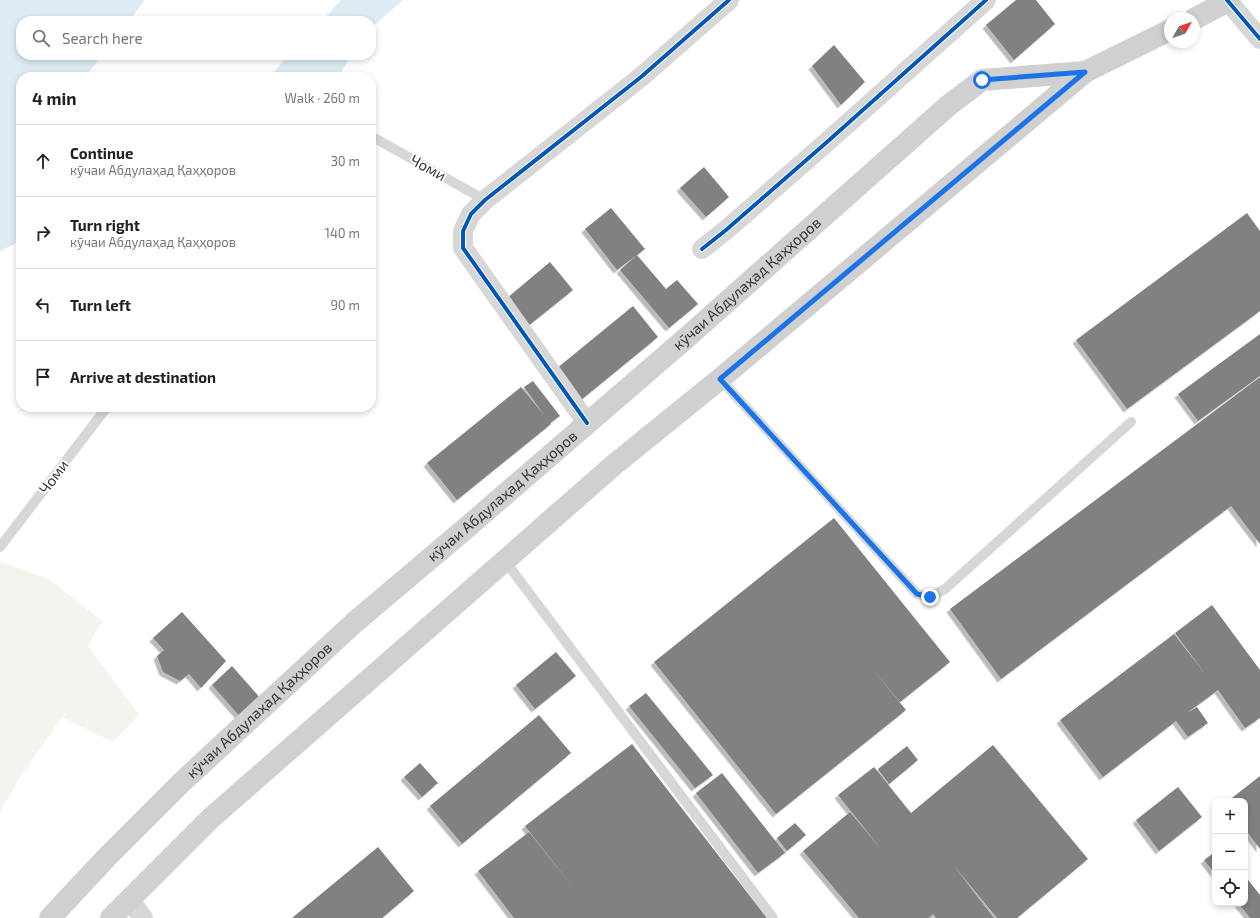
<!DOCTYPE html>
<meta charset="utf-8">
<style>
:root{--surface:#fff;--page:#f6f6f6;--text:#222;--muted:#767676;--line:#e0e0e0}
body{margin:0;font-family:"Exo 2",sans-serif;background:var(--page);color:var(--text)}
.controls{position:absolute;right:12px;bottom:12px;display:grid;overflow:hidden;border-radius:8px;box-shadow:0 2px 6px #0003}
.controls button{width:36px;height:36px;display:grid;place-items:center;padding:0;border:0;border-bottom:1px solid var(--line);background:var(--surface);color:var(--text);font:20px sans-serif}
.compass{position:absolute;left:1164px;top:12px;width:36px;height:36px;border-radius:50%;background:var(--surface);box-shadow:0 2px 6px #0003;rotate:50deg}
.stop{position:absolute;width:12px;height:12px;margin:-9px;border:3px solid #1a73e8;border-radius:50%;background:#fff}
.stop.end{background:#1a73e8;border-color:#fff;box-shadow:0 1px 4px #0008}
.list{margin:0;padding:0;list-style:none}
h2{display:flex;justify-content:space-between;align-items:center;height:52px;margin:0;padding:0 16px;font-size:17px}
h2 small{font-size:13px;font-weight:400;color:var(--muted)}
.list li{display:grid;grid-template-columns:26px 1fr auto;gap:12px;align-items:center;box-sizing:border-box;height:72px;padding:0 16px;border-top:1px solid var(--line)}
.list b{display:block;font-size:15px;white-space:nowrap}
.list p{margin:0;font-size:13px;white-space:nowrap;color:var(--muted)}
.list em{font-size:13px;font-style:normal;color:var(--muted)}
.icon{flex:none;width:22px;height:22px;fill:none;stroke:currentColor;stroke-width:2;stroke-linecap:round;stroke-linejoin:round}
.map{position:relative;flex:none;width:1260px;height:918px;overflow:hidden}
.search{position:absolute;background:var(--surface);box-shadow:0 2px 6px #0003;left:16px;top:16px;width:360px;height:44px;display:flex;align-items:center;gap:10px;box-sizing:border-box;padding:0 14px;border-radius:16px;color:var(--muted);font-size:15px}
.panel{position:absolute;background:var(--surface);box-shadow:0 2px 6px #0003;left:16px;top:72px;width:360px;height:340px;border-radius:16px}
.map>svg:first-child{display:block}
.green{fill:#f1f5ed}
.water{fill:#ddebf3}
.building{fill:#818181;filter:url(#shadow)}
.lines{fill:none;stroke-linecap:round;stroke-linejoin:round}
.service{stroke:#d7d7d7;stroke-width:10}
.minor{stroke:#d7d7d7;stroke-width:20}
.secondary{stroke:#d0d0d0;stroke-width:22}
.cycleway-casing{stroke:#fff;stroke-width:6}
.cycleway{stroke:#0057b8;stroke-width:4}
.route{stroke:#1a73e8;stroke-width:5}
.labels{text-anchor:middle;stroke-width:4;stroke-linejoin:round;paint-order:stroke}
.street-label{font-size:15px;fill:#333;stroke:#fff}
</style>
<div class="map">
<svg width="1260" height="918" viewBox="0 0 1260 918">
<defs>
<filter id="shadow"><feDropShadow dx="-3.5" dy="3.5" stdDeviation="0" flood-color="#0004"/></filter>
</defs>
<rect width="100%" height="100%" fill="#fff"/>
<polygon class="green" points="0,562 49,579 102,621 88,646 139,715 113,742 62,717 22,774 0,812"/>
<g class="water">
<polygon points="0,0 145,0 129,21 21,21 21,55 102,55 85,77 21,77 21,173 17,179 21,179 21,241 0,251"/>
<polygon points="341,0 403,0 371,28 371,21 322,21"/>
<polygon points="289,55 352,55 338,77 269,77"/>
</g>
<g class="building">
<polygon points="1016,0 1036,0 1055,24 1014,60 986,25"/>
<polygon points="834,45 865,82 841,105 812,66"/>
<polygon points="704,167 729,197 706,217 680,188"/>
<polygon points="611,208 645,249 617,270 585,229"/>
<polygon points="1247,213 1260,231 1260,311 1127,409 1076,340"/>
<polygon points="637,255 666,289 677,280 698,304 669,328 620,270"/>
<polygon points="550,262 573,290 528,326 506,299"/>
<polygon points="633,306 658,337 581,400 556,369"/>
<polygon points="1260,334 1260,376 1198,421 1178,394"/>
<polygon points="1260,377 1260,544 1231,506 1001,679 950,609"/>
<polygon points="533,381 560,416 550,423 551,424 457,500 427,463 521,387 544,415 524,387"/>
<polygon points="834,518 950,662 900,702 870,666 906,710 776,814 654,662"/>
<polygon points="1212,605 1260,670 1260,718 1245,728 1218,690 1187,713 1197,707 1208,723 1188,737 1176,721 1103,777 1060,720 1174,634 1206,675 1175,633"/>
<polygon points="182,612 226,661 201,688 189,674 180,681 163,672 157,656 164,650 153,638"/>
<polygon points="556,652 576,676 535,709 516,685"/>
<polygon points="232,666 262,700 242,719 212,685"/>
<polygon points="646,693 713,775 695,788 629,706"/>
<polygon points="539,715 571,753 462,844 430,806"/>
<polygon points="632,744 767,918 514,918 478,871 529,832 575,890 525,826"/>
<polygon points="993,745 1088,859 1017,918 997,918 954,866 994,918 936,918 933,914 929,918 859,918 803,851 850,812 881,849 838,795 874,767 911,813"/>
<polygon points="907,746 918,760 889,784 878,769"/>
<polygon points="420,763 438,783 422,797 404,777"/>
<polygon points="722,773 785,853 758,873 696,793"/>
<polygon points="1260,776 1260,849 1245,829 1245,801 1228,801"/>
<polygon points="1178,787 1202,817 1159,851 1136,820"/>
<polygon points="795,823 806,835 787,851 777,838"/>
<polygon points="378,847 414,891 382,918 292,918"/>
<polygon points="1215,852 1215,874 1204,860"/>
<polygon points="1245,876 1260,895 1260,918 1250,918 1238,903 1245,903"/>
</g>
<g class="lines">
<g class="service">
<polyline points="371,136 485,200"/>
<polyline points="720,379 917,594 930,597 945,589 1131,422"/>
<polyline points="0,547 107,407"/>
<polyline points="505,561 773,918"/>
</g>
<g class="minor">
<polyline points="1227,0 1260,39"/>
<polyline points="702,249 726,230 827,142 986,0"/>
<polyline points="587,423 463,248 463,231 471,214 485,200 641,77 729,0"/>
<polyline points="129,899 143,918"/>
</g>
<g class="secondary">
<polyline points="1194,19 1230,0"/>
<path id="s1" d="M50,918l57,-61 74,-74 174,-161 110,-93 220,-190 264,-234 33,-25 103,-8"/>
<polyline points="111,918 210,819 615,464 720,379 1085,72 1170,30"/>
</g>
<defs>
<g id="cycleway">
<polyline points="1227,0 1260,39"/>
<polyline points="702,249 726,230 827,142 986,0"/>
<polyline points="587,423 463,248 463,231 471,214 485,200 641,77 729,0"/>
</g>
</defs>
<use href="#cycleway" class="cycleway-casing"/>
<use href="#cycleway" class="cycleway"/>
</g>
<g class="lines">
<polyline class="route" points="930,597 917,594 720,379 1085,72 982,80"/>
</g>
<g class="labels">
<g class="street-label">
<text transform="translate(428 168) rotate(29)" y="5">Чоми</text>
<text dy="5" stroke="none"><textPath href="#s1" startOffset="943">кӯчаи Абдулаҳад Қаҳҳоров</textPath></text>
<text transform="translate(54 477) rotate(-53)" y="5">Чоми</text>
<text dy="5" stroke="none"><textPath href="#s1" startOffset="619">кӯчаи Абдулаҳад Қаҳҳоров</textPath></text>
<text dy="5" stroke="none"><textPath href="#s1" startOffset="295">кӯчаи Абдулаҳад Қаҳҳоров</textPath></text>
</g>
</g>
</svg>
<div class="controls">
<button>+</button>
<button>−</button>
<button><svg class="icon" aria-label="locate" viewBox="0 0 24 24"><circle cx="12" cy="12" r="6"/><path d="M12 2v4M12 18v4M2 12h4M18 12h4"/></svg></button>
</div>
<svg class="compass" viewBox="-18 -18 36 36"><path d="M0-13l5 13h-10z" fill="#e53935"/><path d="M0 13l5-13h-10z" fill="#767676"/></svg>
<div class="stop" style="left:982px;top:80px"></div>
<div class="stop end" style="left:930px;top:597px"></div>
<div class="search"><svg class="icon" aria-label="search" viewBox="0 0 24 24"><circle cx="10" cy="10" r="6"/><path d="M15 15l6 6"/></svg>Search here</div>
<section class="panel">
<h2>4 min<small>Walk · 260 m</small></h2>
<ul class="list">
<li><svg class="icon" aria-label="ahead" viewBox="0 0 24 24"><path d="M12 20V5M6 11l6-6 6 6"/></svg><div><b>Continue</b><p>кӯчаи Абдулаҳад Қаҳҳоров</p></div><em>30 m</em></li>
<li><svg class="icon" aria-label="right" viewBox="0 0 24 24"><path d="M7 20v-9h11M14 6l5 5-5 5"/></svg><div><b>Turn right</b><p>кӯчаи Абдулаҳад Қаҳҳоров</p></div><em>140 m</em></li>
<li><svg class="icon" aria-label="left" viewBox="0 0 24 24"><path d="M17 20v-9H6M10 6l-5 5 5 5"/></svg><div><b>Turn left</b></div><em>90 m</em></li>
<li><svg class="icon" aria-label="arrive" viewBox="0 0 24 24"><path d="M6 21V4h12l-3 4 3 4H6"/></svg><div><b>Arrive at destination</b></div></li>
</ul>
</section>
</div>
